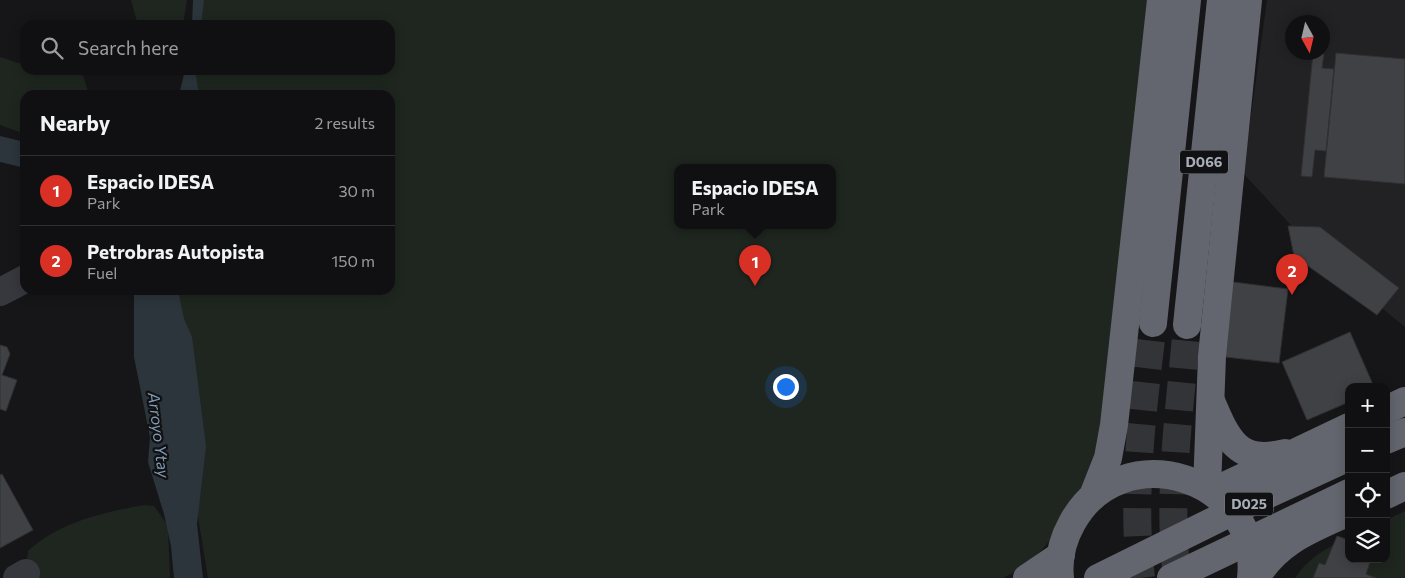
<!DOCTYPE html>
<meta charset="utf-8">
<style>
:root{--surface:#101012;--page:#1e1e20;--text:#f1f3f6;--muted:#9c9d9f;--line:#303032;--accent:#d93025}
body{margin:0;font-family:Commissioner,sans-serif;background:var(--page);color:var(--text)}
.controls{position:absolute;right:15px;bottom:15px;display:grid;overflow:hidden;border-radius:10px;box-shadow:0 2px 12px #0003}
.controls button{width:45px;height:45px;display:grid;place-items:center;padding:0;border:0;border-bottom:1px solid var(--line);background:var(--surface);color:var(--text);font:25px sans-serif}
.compass{position:absolute;left:1285px;top:15px;width:45px;height:45px;border-radius:50%;background:var(--surface);box-shadow:0 2px 12px #0003;rotate:172deg}
.you{position:absolute;left:785px;top:386px;width:18px;height:18px;margin:-12px;border:4px solid #fff;border-radius:50%;background:#1a73e8;box-shadow:0 0 0 8px #1a73e833}
.badge{display:grid;place-items:center;width:32px;height:32px;border-radius:50%;background:var(--accent);color:#fff;font-size:16px;font-weight:700}
.pin{position:absolute;translate:-50% -41px;filter:drop-shadow(0 1px 2px #0008)}
.pin::after{content:'';position:absolute;top:26px;width:18px;height:15px;background:inherit;clip-path:polygon(0 0,100% 0,50% 100%)}
.popup{position:absolute;left:674px;top:164px;width:162px;height:65px;box-sizing:border-box;display:grid;place-content:center;border-radius:10px;background:var(--surface);filter:drop-shadow(0 1px 4px #0005);font-size:16px;white-space:nowrap;color:var(--muted)}
.popup b{font-size:19px;color:var(--text)}
.popup::after{content:'';position:absolute;left:50%;top:100%;margin-left:-10px;border:10px solid transparent;border-top-color:var(--surface)}
.list{margin:0;padding:0;list-style:none}
h2{display:flex;justify-content:space-between;align-items:center;height:65px;margin:0;padding:0 20px;font-size:21px}
h2 small{font-size:16px;font-weight:400;color:var(--muted)}
.list li{display:grid;grid-template-columns:32px 1fr auto;gap:15px;align-items:center;box-sizing:border-box;height:70px;padding:0 20px;border-top:1px solid var(--line)}
.list b{display:block;font-size:19px;white-space:nowrap}
.list p{margin:0;font-size:16px;white-space:nowrap;color:var(--muted)}
.list em{font-size:16px;font-style:normal;color:var(--muted)}
.icon{flex:none;width:28px;height:28px;fill:none;stroke:currentColor;stroke-width:2;stroke-linecap:round;stroke-linejoin:round}
.map{position:relative;flex:none;width:1405px;height:578px;overflow:hidden}
.search{position:absolute;background:var(--surface);box-shadow:0 2px 12px #0003;left:20px;top:20px;width:375px;height:55px;display:flex;align-items:center;gap:12px;box-sizing:border-box;padding:0 18px;border-radius:15px;color:var(--muted);font-size:19px}
.panel{position:absolute;background:var(--surface);box-shadow:0 2px 12px #0003;left:20px;top:90px;width:375px;height:205px;border-radius:15px}
.map>svg:first-child{display:block}
.built{fill:#222225;fill-rule:evenodd}
.green{fill:#1e261f;fill-rule:evenodd}
.water{fill:#2c353c}
.building{fill:#404145;stroke:#303034}
.lines{fill:none;stroke-linecap:round;stroke-linejoin:round}
.highway-tunnel{stroke:#333438;stroke-width:28;stroke-dasharray:28 14;stroke-linecap:butt}
.minor{stroke:#37383d;stroke-width:28}
.highway{stroke:#63666e;stroke-width:28}
.highway-bridge{stroke:#63666e;stroke-width:28}
.labels{text-anchor:middle;stroke-width:4.5;stroke-linejoin:round;paint-order:stroke}
.shield{fill:#111113;stroke:#7b7e86;stroke-width:1}
.shield-label{font-size:14px;font-weight:bold;fill:#a8adb8}
.water-label{font-size:16px;font-style:italic;fill:#7f9bb3;stroke:#111113}
</style>
<div class="map">
<svg width="1405" height="578" viewBox="0 0 1405 578">
<rect width="100%" height="100%" fill="#161618"/>
<path class="built" d="M1267,0h138v327l-83,-68 -79,-86zM1292,22h30v30h-30z"/>
<g class="green">
<polygon points="131,0 187,0 183,25 138,25"/>
<path d="M204,0h948l-49,441c-15,36 -40,90 -68,116 -9,9 -21,15 -32,21h-795l-11,-67 -26,-221h219v-195h-194v-25h194v-45h-192zM678,167h154v58h-154z"/>
<polygon points="0,57 18,63 25,62 25,70 78,70 84,78 89,95 25,95 25,134 0,125"/>
<path d="M145,505l9,1 14,20 2,52h-145l3,-27c31,-29 76,-39 117,-46z"/>
<path d="M1405,511v67h-110c14,-21 32,-30 54,-41v22h37v-39z"/>
</g>
<g class="water">
<polygon points="193,0 204,0 201,25 192,25"/>
<polygon points="185,70 195,70 199,95 179,95"/>
<polygon points="0,136 25,142 25,168 0,162"/>
<polygon points="134,290 178,290 184,319 192,337 206,446 197,524 203,578 174,578 171,546 164,514 148,462 150,437 134,357"/>
</g>
<g class="building">
<polygon points="1313,53 1324,54 1322,68 1334,69 1326,151 1315,150 1312,177 1301,176"/>
<polygon points="1336,53 1405,59 1405,184 1324,177"/>
<polygon points="1288,226 1320,227 1399,288 1377,315 1294,256"/>
<polygon points="1233,282 1288,289 1279,363 1225,357"/>
<polygon points="1350,332 1374,387 1349,387 1349,402 1307,420 1282,362"/>
<polygon points="0,345 7,347 10,354 2,375 17,380 6,411 0,409"/>
<polygon points="2,474 33,530 0,548 0,475"/>
<polygon points="1337,536 1349,540 1349,559 1371,559 1366,574 1376,578 1313,578 1319,563 1325,565"/>
</g>
<g class="lines">
<g class="highway-tunnel">
<path d="M1141,578c-10,-84 2,-172 12,-255"/>
<path d="M1177,578c-10,-85 3,-169 10,-253"/>
</g>
<g class="minor">
<polyline points="0,292 25,279"/>
<polyline points="17,578 26,573"/>
</g>
<g class="highway">
<polyline points="1153,323 1187,0"/>
<polyline points="1187,325 1221,0"/>
<path d="M1211,401c16,38 27,64 74,52"/>
<polyline points="1386,410 1405,401"/>
<polyline points="1386,440 1405,432"/>
<polyline points="1207,488 1212,356 1248,0"/>
<polyline points="1212,492 1349,427"/>
<polyline points="1386,495 1405,486"/>
<polyline points="1093,496 1108,458 1114,425 1161,0"/>
<polyline points="1027,578 1061,555"/>
<path d="M1060,578c-2,-19 3,-39 12,-55 49,-90 190,-46 179,55"/>
<path d="M1256,578c21,-37 56,-49 93,-66"/>
</g>
<g class="highway-bridge">
<polyline points="1098,578 1264,496 1349,457"/>
<polyline points="1171,578 1349,493"/>
</g>
</g>
<g class="labels">
<g class="shield">
<rect x="1180" y="150.5" width="48" height="23" rx="4"/>
<rect x="1225" y="492.5" width="48" height="23" rx="4"/>
</g>
<g class="shield-label">
<text x="1204" y="167">D066</text>
<text x="1249" y="509">D025</text>
</g>
<g class="water-label">
<text transform="translate(159 435) rotate(83)" y="6">Arroyo Ytay</text>
</g>
</g>
</svg>
<div class="controls">
<button>+</button>
<button>−</button>
<button><svg class="icon" aria-label="locate" viewBox="0 0 24 24"><circle cx="12" cy="12" r="6"/><path d="M12 2v4M12 18v4M2 12h4M18 12h4"/></svg></button>
<button><svg class="icon" aria-label="layers" viewBox="0 0 24 24"><path d="M12 4l9 5-9 5-9-5zM3 14l9 5 9-5"/></svg></button>
</div>
<svg class="compass" viewBox="-18 -18 36 36"><path d="M0-13l5 13h-10z" fill="#e53935"/><path d="M0 13l5-13h-10z" fill="#9c9d9f"/></svg>
<div class="you"></div>
<div class="pin badge" style="left:755px;top:286px">1</div>
<div class="popup"><b>Espacio IDESA</b>Park</div>
<div class="pin badge" style="left:1292px;top:295px">2</div>
<div class="search"><svg class="icon" aria-label="search" viewBox="0 0 24 24"><circle cx="10" cy="10" r="6"/><path d="M15 15l6 6"/></svg>Search here</div>
<section class="panel">
<h2>Nearby<small>2 results</small></h2>
<ul class="list">
<li><span class="badge">1</span><div><b>Espacio IDESA</b><p>Park</p></div><em>30 m</em></li>
<li><span class="badge">2</span><div><b>Petrobras Autopista</b><p>Fuel</p></div><em>150 m</em></li>
</ul>
</section>
</div>
